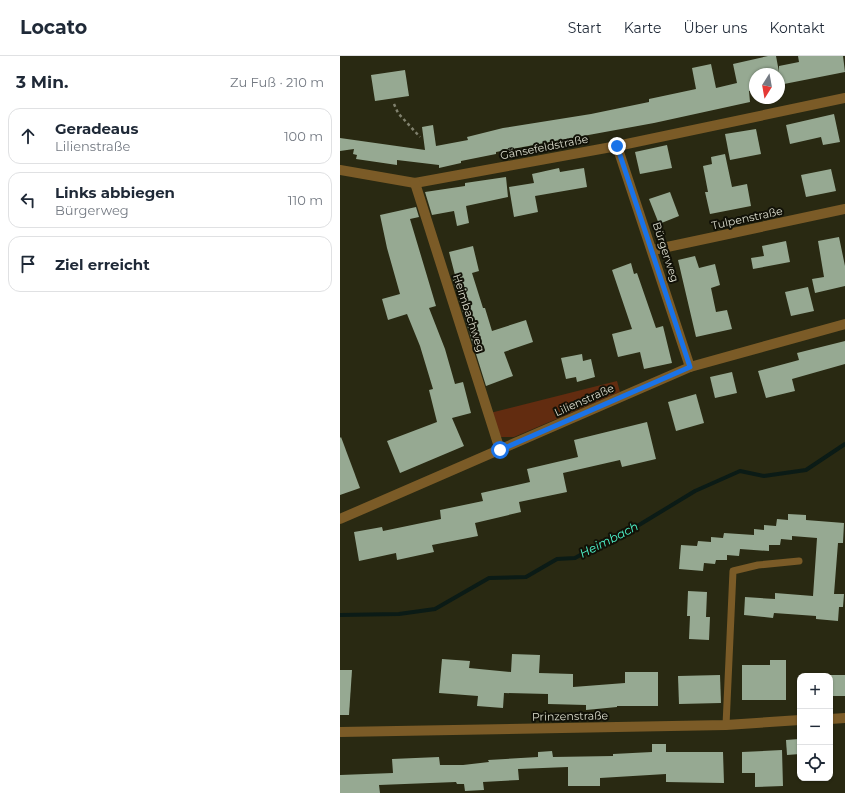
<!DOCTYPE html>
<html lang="de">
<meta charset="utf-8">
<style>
:root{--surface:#fff;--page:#f6f6f7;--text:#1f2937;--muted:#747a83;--line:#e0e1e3}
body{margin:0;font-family:Montserrat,sans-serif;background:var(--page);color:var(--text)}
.controls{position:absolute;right:12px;bottom:12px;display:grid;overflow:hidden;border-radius:8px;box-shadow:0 1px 3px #0004}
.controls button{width:36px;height:36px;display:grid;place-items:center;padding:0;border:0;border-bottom:1px solid var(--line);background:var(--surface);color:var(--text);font:20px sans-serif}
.compass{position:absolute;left:409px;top:12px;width:36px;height:36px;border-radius:50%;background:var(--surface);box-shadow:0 1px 3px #0004;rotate:191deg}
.stop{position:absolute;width:12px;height:12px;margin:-9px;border:3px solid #1a73e8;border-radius:50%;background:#fff}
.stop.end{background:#1a73e8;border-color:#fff;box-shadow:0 1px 4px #0008}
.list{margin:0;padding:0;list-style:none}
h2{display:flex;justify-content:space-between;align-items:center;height:52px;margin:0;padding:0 16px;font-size:17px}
h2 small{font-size:13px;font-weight:400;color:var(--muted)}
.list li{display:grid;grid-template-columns:26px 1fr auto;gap:12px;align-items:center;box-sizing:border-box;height:56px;margin:0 8px 8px;padding:0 8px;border:1px solid var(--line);border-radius:12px}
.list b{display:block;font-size:15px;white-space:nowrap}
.list p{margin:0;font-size:13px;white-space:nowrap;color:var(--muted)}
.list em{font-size:13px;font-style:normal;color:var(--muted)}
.icon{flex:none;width:22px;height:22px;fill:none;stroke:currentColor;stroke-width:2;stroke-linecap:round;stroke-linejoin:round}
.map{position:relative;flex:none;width:505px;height:737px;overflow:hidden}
header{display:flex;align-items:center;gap:24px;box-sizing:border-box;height:56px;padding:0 20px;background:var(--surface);border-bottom:1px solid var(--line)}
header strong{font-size:19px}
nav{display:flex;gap:22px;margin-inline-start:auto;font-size:14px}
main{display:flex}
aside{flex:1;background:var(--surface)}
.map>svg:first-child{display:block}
.green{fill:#622c10}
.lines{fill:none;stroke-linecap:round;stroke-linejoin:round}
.stream{stroke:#0b1b16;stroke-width:4}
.building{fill:#96a992}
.path{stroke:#80816e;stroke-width:2.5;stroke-dasharray:3 3;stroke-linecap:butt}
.lane{stroke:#7b5b27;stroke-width:7}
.street{stroke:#7b5b27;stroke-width:10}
.route{stroke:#1a73e8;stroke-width:5}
.labels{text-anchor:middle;stroke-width:4;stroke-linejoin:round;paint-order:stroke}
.street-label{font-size:11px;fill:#dadbcc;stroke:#111107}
.water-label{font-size:12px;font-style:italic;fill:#4ff6cc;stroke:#111107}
</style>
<header>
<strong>Locato</strong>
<nav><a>Start</a><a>Karte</a><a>Über uns</a><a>Kontakt</a></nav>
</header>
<main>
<aside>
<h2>3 Min.<small>Zu Fuß · 210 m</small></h2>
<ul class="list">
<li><svg class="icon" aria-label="ahead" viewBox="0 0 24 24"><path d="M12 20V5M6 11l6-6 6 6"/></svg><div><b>Geradeaus</b><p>Lilienstraße</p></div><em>100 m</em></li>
<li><svg class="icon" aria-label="left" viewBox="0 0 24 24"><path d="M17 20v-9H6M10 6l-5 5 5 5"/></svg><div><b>Links abbiegen</b><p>Bürgerweg</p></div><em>110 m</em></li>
<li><svg class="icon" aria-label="arrive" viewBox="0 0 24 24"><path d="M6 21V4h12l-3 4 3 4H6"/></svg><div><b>Ziel erreicht</b></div></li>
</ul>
</aside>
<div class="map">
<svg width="505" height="737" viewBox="0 0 505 737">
<rect width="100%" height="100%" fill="#292912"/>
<polygon class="green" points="277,325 280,336 174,381 159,381 150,357"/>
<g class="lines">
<polyline class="stream" points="0,559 59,558 95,553 149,522 186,521 217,503 235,502 273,481 299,469 355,435 400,415 424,420 466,414 505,388"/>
</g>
<g class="building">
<polygon points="428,0 436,0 439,16 439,10 459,6 458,0 503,0 505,16 439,29 439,18 415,18 415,34 409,35 410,46 314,67 156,96 156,98 121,105 121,107 99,112 99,109 57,104 57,109 16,103 17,99 13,98 14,93 0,95 0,82 85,94 82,71 93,69 96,90 128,84 127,81 163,72 251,58 309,46 309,43 356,33 352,12 371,8 376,32 397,27 393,8"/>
<polygon points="65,14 69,40 35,45 31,19"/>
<polygon points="494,58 500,86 483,89 481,81 450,88 446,69"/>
<polygon points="416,73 421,98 390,104 385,78"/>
<polygon points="327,89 332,112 300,118 295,96"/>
<polygon points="385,98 392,131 407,128 411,150 370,158 365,136 368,136 363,110 372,108 371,101"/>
<polygon points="219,112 220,116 244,112 247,131 195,140 198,156 174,161 169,131 194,127 192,118"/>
<polygon points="491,113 496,135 466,141 461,119"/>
<polygon points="166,121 168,141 126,150 129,167 117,170 114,155 92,159 85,136 125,130 125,127"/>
<polygon points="330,136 339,160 319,168 309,143"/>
<polygon points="76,151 79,161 70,163 96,250 89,252 105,293 115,328 123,326 131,357 112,362 124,390 60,417 47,385 97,366 89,334 93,333 80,290 67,258 48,264 42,243 60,238 47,192 40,159"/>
<polygon points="499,181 505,210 505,230 475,237 472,223 484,221 478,185"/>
<polygon points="446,185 450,206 413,213 411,202 424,200 422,190"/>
<polygon points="133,190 139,215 132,217 143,252 145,252 152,275 186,264 193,286 164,296 173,320 146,330 113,224 116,223 109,196"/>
<polygon points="355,200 359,212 375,208 380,229 371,232 376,256 387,254 392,273 356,281 338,204"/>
<polygon points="291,207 294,218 297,217 316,272 323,270 332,307 304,313 300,296 278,301 272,278 292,273 272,214"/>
<polygon points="468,231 474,255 451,260 445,236"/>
<polygon points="505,285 505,308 452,323 455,335 426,342 418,315 459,304 457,297"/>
<polygon points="242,298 243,305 251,303 255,321 237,326 236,321 226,323 221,302"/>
<polygon points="392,316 397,337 375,342 370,321"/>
<polygon points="356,338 364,367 336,375 328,346"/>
<polygon points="307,366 316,403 282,411 280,404 223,417 227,436 179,446 181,456 135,467 138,480 92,489 94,496 57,504 56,497 19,505 14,476 42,471 43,475 101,463 100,454 143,445 141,437 190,426 187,413 238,401 234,384"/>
<polygon points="1,381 20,432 0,439 0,382"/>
<polygon points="448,458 466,459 466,464 504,467 503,487 498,487 494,538 504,538 503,551 499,551 498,565 476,563 476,560 434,557 433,562 404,559 405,541 435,543 435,537 473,540 477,482 452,480 452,484 441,483 440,489 429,489 429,495 400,493 399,500 387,499 387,504 376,504 375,508 364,507 363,515 339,513 341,489 357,490 358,485 371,486 371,481 383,482 384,477 414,479 414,473 424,474 424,469 436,470 437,463 448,464"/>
<polygon points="348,535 367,536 366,561 370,561 369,584 349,583 350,560 347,560"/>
<polygon points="172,598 200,599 199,617 233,618 233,631 285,627 285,616 318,616 318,650 277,650 277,651 246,654 246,649 208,648 208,638 164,637 163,652 137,650 138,640 99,637 102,603 130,605 129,612 171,616"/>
<polygon points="430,604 446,604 446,644 402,644 402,609 430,609"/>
<polygon points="0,614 12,614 9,659 0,659"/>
<polygon points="380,619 381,647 339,648 338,620"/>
<rect x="490" y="619" width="15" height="21"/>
<polygon points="459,683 460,698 447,699 446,684"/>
<polygon points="312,688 326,688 326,696 383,696 384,727 326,726 326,718 260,722 260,730 228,730 228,711 178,713 179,724 143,726 144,734 125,735 124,728 117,728 116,726 39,729 40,737 0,737 0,719 53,717 52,703 99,701 100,709 123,709 149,706 148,704 198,701 198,696 212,695 213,701 273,700 273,698 312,696"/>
<polygon points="442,694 443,730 415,731 415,717 402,717 402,696"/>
</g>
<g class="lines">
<polyline class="path" points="54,48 58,57 80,81"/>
<polyline class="lane" points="386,669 393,515 418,509 459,505"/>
<g class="street">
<polyline points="277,90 350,311"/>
<polyline points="0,114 75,127 277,90 505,42"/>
<polyline points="75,127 160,394"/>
<polyline points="313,194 505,153"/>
<polyline points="0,463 350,311 505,268"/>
<polyline points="490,663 505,662"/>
<polyline points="0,676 386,669 460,664"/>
</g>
</g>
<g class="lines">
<polyline class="route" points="160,394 350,311 277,90"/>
</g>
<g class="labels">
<g class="street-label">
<text transform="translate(204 91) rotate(-11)" y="4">Gänsefeldstraße</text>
<text transform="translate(407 162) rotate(-12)" y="4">Tulpenstraße</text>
<text transform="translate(326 196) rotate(72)" y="4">Bürgerweg</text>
<text transform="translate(129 257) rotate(72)" y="4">Heimbachweg</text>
<text transform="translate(244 344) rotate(-24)" y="4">Lilienstraße</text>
<text transform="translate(230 660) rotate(-1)" y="4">Prinzenstraße</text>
</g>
<g class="water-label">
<text transform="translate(269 484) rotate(-27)" y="4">Heimbach</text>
</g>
</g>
</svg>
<div class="controls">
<button>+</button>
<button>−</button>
<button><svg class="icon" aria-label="locate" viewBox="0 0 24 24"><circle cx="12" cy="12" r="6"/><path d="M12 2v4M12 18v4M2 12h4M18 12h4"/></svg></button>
</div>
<svg class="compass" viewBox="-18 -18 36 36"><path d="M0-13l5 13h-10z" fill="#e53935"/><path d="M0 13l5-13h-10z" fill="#747a83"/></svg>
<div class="stop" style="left:160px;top:394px"></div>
<div class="stop end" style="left:277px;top:90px"></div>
</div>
</main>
